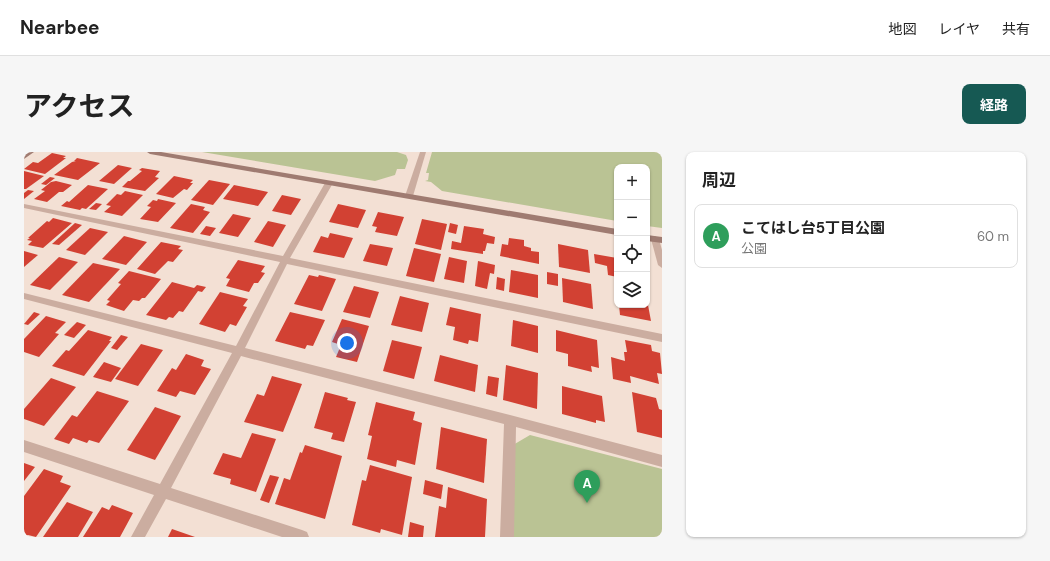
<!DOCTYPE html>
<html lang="ja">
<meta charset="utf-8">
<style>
:root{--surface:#fff;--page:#f6f6f6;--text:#222;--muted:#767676;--line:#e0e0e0;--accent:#165953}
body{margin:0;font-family:"DM Sans","Noto Sans JP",sans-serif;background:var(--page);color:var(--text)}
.controls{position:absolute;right:12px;top:12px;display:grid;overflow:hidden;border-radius:8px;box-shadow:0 1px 3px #0004}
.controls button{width:36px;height:36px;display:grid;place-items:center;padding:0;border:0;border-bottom:1px solid var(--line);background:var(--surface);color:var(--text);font:20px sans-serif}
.you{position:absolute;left:323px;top:191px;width:14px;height:14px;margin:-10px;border:3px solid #fff;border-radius:50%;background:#1a73e8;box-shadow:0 0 0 6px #1a73e833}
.badge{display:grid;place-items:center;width:26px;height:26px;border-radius:50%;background:var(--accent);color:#fff;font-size:13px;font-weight:700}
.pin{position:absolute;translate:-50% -33px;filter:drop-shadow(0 1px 2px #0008)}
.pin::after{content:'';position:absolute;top:21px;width:14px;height:12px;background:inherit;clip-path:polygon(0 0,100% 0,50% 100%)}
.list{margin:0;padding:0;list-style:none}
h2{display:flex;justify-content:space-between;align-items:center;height:52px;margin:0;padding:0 16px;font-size:17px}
h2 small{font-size:13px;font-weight:400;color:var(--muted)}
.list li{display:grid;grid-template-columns:26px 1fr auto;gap:12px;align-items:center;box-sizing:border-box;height:64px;margin:0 8px 8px;padding:0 8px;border:1px solid var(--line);border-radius:8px}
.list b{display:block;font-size:15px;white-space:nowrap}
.list p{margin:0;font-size:13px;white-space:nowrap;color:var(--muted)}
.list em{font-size:13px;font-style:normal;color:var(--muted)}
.icon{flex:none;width:22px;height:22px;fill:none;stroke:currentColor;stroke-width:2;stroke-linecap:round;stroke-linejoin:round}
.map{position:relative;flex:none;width:638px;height:385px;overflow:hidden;border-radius:8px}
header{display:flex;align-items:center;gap:24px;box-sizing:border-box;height:56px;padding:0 20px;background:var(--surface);border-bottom:1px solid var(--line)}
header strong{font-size:19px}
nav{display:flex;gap:22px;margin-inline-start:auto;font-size:14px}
.intro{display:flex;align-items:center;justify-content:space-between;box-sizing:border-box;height:96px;padding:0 24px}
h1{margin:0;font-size:28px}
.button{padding:10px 18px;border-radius:8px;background:var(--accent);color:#fff;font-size:14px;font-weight:700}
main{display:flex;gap:24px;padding:0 24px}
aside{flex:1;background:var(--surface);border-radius:8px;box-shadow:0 1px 3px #0004}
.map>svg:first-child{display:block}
.green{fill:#bac394}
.building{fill:#d24133}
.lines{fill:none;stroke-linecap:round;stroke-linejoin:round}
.lane{fill:#cbada0;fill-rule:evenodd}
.street{fill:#cbada0;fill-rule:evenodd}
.secondary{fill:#9f7b71;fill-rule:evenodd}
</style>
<header>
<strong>Nearbee</strong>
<nav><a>地図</a><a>レイヤ</a><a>共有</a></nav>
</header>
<div class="intro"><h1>アクセス</h1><a class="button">経路</a></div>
<main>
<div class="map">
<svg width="638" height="385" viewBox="0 0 638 385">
<rect width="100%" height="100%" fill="#f3e0d4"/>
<g class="green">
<polygon points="178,0 373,0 382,3 384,8 381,17 373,17 371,23 351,29"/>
<polygon points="408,0 638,0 638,76 623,74 623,15 593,15 593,69 418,39 407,30 401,29 404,28 405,21 402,21"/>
<polygon points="506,283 638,317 638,385 486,385 489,293"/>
</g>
<g class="building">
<polygon points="28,1 42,4 39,6 42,6 21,22 0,17 9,10 14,11"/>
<polygon points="53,6 76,11 54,28 30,23 48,10 52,9 50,9"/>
<polygon points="94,13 108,16 90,32 75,29"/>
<polygon points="118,16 136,19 131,25 135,26 121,39 98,35 104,29 106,29 118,19 115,18"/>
<polygon points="0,19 20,24 2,37 0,37"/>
<polygon points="150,24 169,28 166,31 169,31 163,38 160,37 149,46 132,42"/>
<polygon points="26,25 31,26 22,33 17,32"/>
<polygon points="185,28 206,32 189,53 167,48"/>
<polygon points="32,29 48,33 39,40 35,40 23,50 10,47 21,39 17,38 27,30"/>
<polygon points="64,33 84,37 62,57 58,56 56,58 37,54 43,49 45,50"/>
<polygon points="210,33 244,40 234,54 199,47"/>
<polygon points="4,38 10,39 0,47 0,41"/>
<polygon points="101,39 119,43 98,64 80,60 87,54 82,53 93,42 97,43"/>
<polygon points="258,43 277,47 267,63 248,59"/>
<polygon points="134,47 152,51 134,70 116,67 127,55 123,54 129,48 133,49"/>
<polygon points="72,51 78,52 72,58 65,57"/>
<polygon points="167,52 181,55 179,58 186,60 169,81 146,76"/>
<polygon points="314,52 342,58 334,76 305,70"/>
<polygon points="354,60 380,65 373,84 351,80 353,75 348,74"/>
<polygon points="209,62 227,66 214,85 195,81"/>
<polygon points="29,66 48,71 19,96 4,93 8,89 3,88 6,86 4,86 23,69 25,70"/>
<polygon points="398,67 423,72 417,98 391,92"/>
<polygon points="244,69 262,73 249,95 230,90"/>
<polygon points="51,71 58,73 35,93 28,92"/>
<polygon points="426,71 434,73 432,82 424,80"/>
<polygon points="182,74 192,76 186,84 176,82"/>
<polygon points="440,74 460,77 459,82 471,85 470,92 463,91 461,99 459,99 459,102 427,97 428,89 437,91"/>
<polygon points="66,76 84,80 61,103 42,98"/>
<polygon points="306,81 329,86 320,106 289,100 297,84 304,86"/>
<polygon points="100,84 123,90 102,113 78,107"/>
<polygon points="485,86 500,88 500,94 507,96 507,99 515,100 515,112 476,104 478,92 484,93"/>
<polygon points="137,90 157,94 154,97 159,98 149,110 144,109 131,122 113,117"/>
<polygon points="346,92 369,96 363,114 339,109"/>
<polygon points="534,92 564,98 566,121 535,115"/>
<polygon points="390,96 417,102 410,130 382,124"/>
<polygon points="0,99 14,103 0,115"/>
<polygon points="570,102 593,106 593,125 584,123 583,114 571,111"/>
<polygon points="35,105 54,110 26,138 6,133"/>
<polygon points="425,105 443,109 440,131 420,127"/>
<polygon points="214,108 241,114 237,120 241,121 234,131 230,131 225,140 202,134 206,127 202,126"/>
<polygon points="454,109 471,113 470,122 466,121 463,137 451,134"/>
<polygon points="69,111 96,117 65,150 38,143"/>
<polygon points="487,118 514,123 514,146 485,140"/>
<polygon points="105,119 137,127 121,146 118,146 115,149 109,148 100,159 82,153 86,149 83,148 97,132 94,131"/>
<polygon points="523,120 534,122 534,134 523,132"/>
<polygon points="285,123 294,125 295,123 312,127 298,159 270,152"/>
<polygon points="473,125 481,127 480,139 472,137"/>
<polygon points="538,126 567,132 569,157 539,150"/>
<polygon points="148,130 170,136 173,133 182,135 178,140 174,139 159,160 155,159 149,166 145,165 142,168 122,163"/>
<polygon points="330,134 355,140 346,166 319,160"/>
<polygon points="196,140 224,147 219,154 223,155 212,174 206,172 201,180 175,172"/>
<polygon points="376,144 405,151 398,180 367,173"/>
<polygon points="595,153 624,153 627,169 596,163"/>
<polygon points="426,155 457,162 454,190 445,188 444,192 429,188 431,175 422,173"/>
<polygon points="10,160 16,162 4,173 0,172"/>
<polygon points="266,160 301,168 289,194 283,193 281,197 251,189"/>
<polygon points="22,164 42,170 31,181 35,182 15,205 0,200 0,187"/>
<polygon points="318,167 345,174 333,210 312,205 317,193 308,190"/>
<polygon points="489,168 514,174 514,201 487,194"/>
<polygon points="53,170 62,173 50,186 40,183"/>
<polygon points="64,178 88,185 85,189 87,189 60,224 28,214 42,198 45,199"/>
<polygon points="532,178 573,188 575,216 567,214 568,220 544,214 544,202 532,199"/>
<polygon points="97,183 104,185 93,198 87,196"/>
<polygon points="368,188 398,195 390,227 359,219"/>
<polygon points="601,188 627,193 628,199 636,201 638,222 633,221 635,232 606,224 607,231 589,227 587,205 601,209 600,200 603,200"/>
<polygon points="117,192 139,198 114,234 91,227"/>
<polygon points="162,202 180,208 177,214 187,217 171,243 156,239 152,245 133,239 148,216 152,218"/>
<polygon points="416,203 454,213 451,240 410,229"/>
<polygon points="80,210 97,216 87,230 69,225"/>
<polygon points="482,213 514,221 513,257 479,248"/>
<polygon points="248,224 278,232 259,280 220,270 233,242 240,244"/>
<polygon points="464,224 475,226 473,245 462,242"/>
<polygon points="27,226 52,235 20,274 0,267 0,257"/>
<polygon points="538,234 578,244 581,270 572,268 572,271 538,262"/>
<polygon points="73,239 105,249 75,291 65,288 63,291 49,286 45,292 30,287 48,263 53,265"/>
<polygon points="301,240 324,246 323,248 332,250 320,290 307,287 309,281 290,276"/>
<polygon points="608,240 632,246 635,257 638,258 638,286 613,280"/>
<polygon points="352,250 391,260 389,268 398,271 391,313 373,308 372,315 343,307 348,284 344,283"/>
<polygon points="131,255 157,264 131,308 103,298"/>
<polygon points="417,275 463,287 460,331 412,317"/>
<polygon points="228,281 252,287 232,340 206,332 207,327 189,322 199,301 217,306"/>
<polygon points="281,293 318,304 301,367 251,352 260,326 266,328 276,300 278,301"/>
<polygon points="0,311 11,315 0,329"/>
<polygon points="346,313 388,325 378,383 357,377 356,381 328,373 338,328 342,329"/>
<polygon points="20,317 39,324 36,330 47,334 12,385 4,383 0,385 0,344"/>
<polygon points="246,323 255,325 245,351 236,348"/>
<polygon points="401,328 419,333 417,347 399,342"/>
<polygon points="424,335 463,347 461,385 411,385 415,354 422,356"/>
<polygon points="43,350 69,360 54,385 19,385"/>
<polygon points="88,353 109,361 96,385 59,385 78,355 85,358"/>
<polygon points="386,370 400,374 399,385 384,385"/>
<polygon points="148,377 171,385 144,385"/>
</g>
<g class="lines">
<polygon class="lane" points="396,0 402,0 389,44 388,46 382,46 381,44"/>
<g class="street">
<polygon points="305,29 309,31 266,106 638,182 638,190 263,112 221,196 486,263 638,303 638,315 492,275 490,385 476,385 480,272 217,204 147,336 278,378 283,380 285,385 258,385 142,347 121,385 107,385 130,343 0,300 0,288 136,332 208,201 0,147 0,141 212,194 256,110 0,56 0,52 259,104 301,31"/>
<polygon points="631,84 635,87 638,98 638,116 634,113 627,87"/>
</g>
<g class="secondary">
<polygon points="3,0 10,0 0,7 0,2"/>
<polygon points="123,0 137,0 593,77 593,83 126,2"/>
<polygon points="623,83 638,85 638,91 623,89"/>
</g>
</g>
</svg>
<div class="controls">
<button>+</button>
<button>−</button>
<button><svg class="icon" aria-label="locate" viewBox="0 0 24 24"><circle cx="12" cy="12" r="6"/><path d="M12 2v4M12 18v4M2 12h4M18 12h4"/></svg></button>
<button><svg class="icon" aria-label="layers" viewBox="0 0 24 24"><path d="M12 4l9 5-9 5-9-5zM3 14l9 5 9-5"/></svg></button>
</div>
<div class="you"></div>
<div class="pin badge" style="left:563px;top:351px;background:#2e9e5b">A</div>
</div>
<aside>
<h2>周辺<small></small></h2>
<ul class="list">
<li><span class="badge" style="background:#2e9e5b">A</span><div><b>こてはし台5丁目公園</b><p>公園</p></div><em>60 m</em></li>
</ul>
</aside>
</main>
